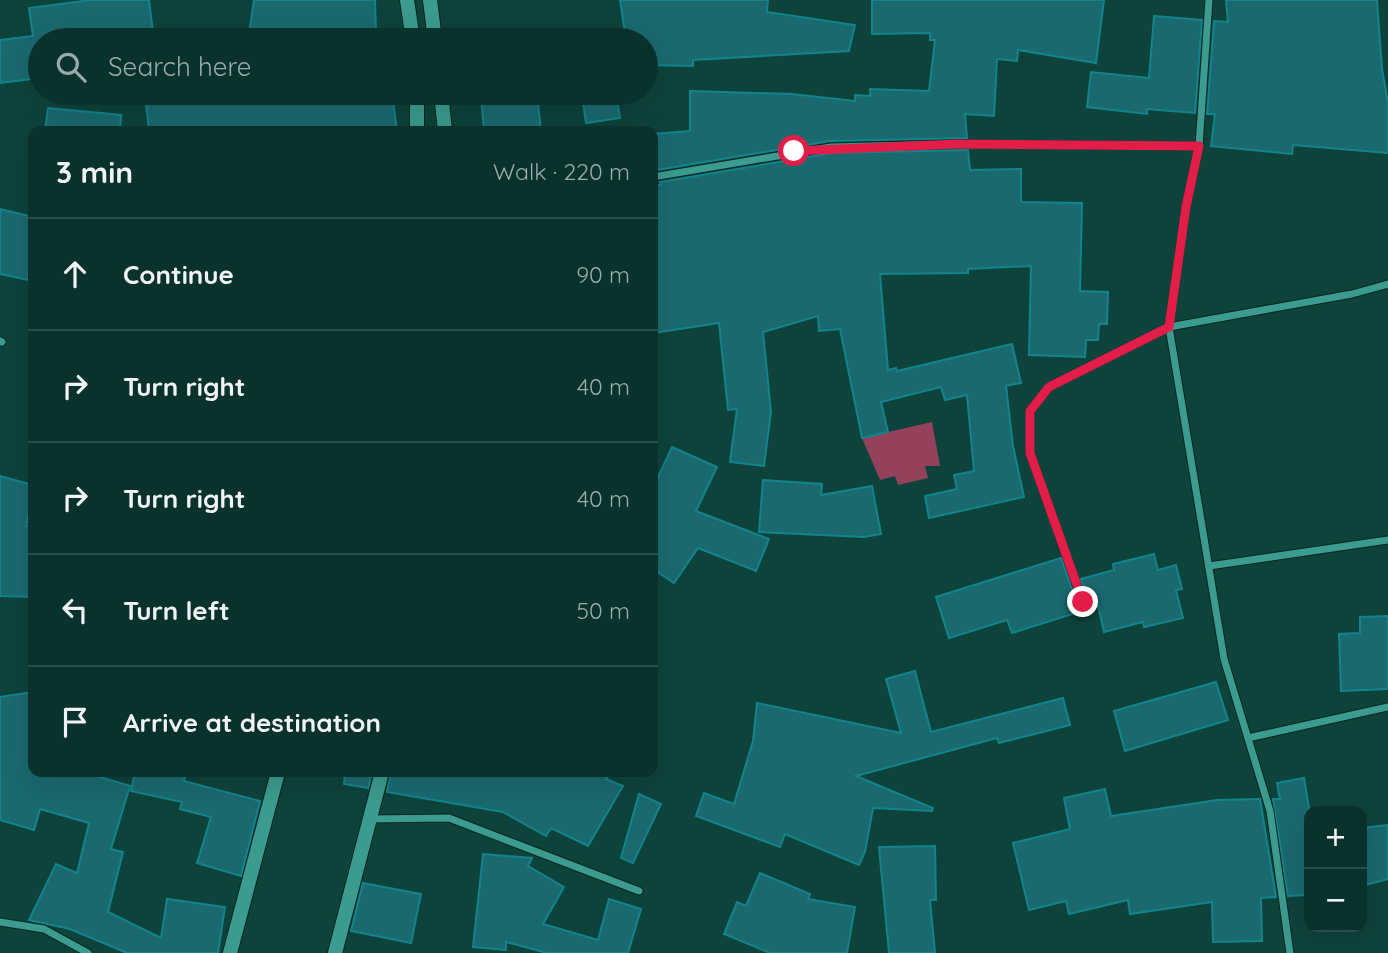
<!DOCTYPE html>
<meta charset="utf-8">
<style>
:root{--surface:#0a322d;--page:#183e39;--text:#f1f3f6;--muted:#9aa;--line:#2a4d49}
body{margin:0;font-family:Quicksand,sans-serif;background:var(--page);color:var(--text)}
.controls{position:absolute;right:21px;bottom:21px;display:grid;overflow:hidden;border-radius:14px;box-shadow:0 7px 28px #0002}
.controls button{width:63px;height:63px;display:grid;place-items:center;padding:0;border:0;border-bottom:2px solid var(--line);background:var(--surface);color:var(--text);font:35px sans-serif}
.stop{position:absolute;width:21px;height:21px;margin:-16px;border:5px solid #e11d48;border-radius:50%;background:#fff}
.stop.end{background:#e11d48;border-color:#fff;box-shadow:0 2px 7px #0008}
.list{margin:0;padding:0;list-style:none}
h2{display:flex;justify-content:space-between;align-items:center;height:91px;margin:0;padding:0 28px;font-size:30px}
h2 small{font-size:23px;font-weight:400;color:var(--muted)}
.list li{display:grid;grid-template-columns:46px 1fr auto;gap:21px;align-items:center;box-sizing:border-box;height:112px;padding:0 28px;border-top:2px solid var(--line)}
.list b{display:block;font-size:26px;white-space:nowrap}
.list em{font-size:23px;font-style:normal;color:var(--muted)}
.icon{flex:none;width:38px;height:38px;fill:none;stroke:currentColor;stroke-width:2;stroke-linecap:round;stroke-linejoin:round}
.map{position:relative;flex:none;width:1388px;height:953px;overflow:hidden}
.search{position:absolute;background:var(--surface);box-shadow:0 7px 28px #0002;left:28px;top:28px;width:630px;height:77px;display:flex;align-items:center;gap:18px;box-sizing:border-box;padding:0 24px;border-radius:38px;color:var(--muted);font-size:26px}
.panel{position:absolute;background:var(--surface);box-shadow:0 7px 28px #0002;left:28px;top:126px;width:630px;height:651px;border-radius:14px}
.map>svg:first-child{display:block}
.green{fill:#94415b}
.building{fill:#1a696f;stroke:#12848c;stroke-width:2}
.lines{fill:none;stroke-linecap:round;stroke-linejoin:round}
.street-casing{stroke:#082723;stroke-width:9}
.secondary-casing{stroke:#082723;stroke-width:16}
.street{stroke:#3b9b8e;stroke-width:7}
.secondary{stroke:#3b9b8e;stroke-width:14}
.route{stroke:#e11d48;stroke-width:9}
</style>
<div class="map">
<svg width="1388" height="953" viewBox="0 0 1388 953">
<rect width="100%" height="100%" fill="#0e433c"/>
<polygon class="green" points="932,422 940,466 925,466 928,478 898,485 895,476 880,480 862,438"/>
<g class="building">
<polygon points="91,0 149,0 154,40 40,40 40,78 0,83 0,40 33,36 29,8"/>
<polygon points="254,0 375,0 376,32 317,30 315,40 248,40"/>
<polygon points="620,0 768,0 767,12 855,25 849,51 693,60 693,66 646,65 646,40 626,40"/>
<polygon points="872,0 1104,0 1096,63 1018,50 1017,61 997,59 994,116 965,114 967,138 830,141 657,170 653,134 690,131 690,91 792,94 855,101 855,95 870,96 870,89 929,91 935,40 930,40 930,33 872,34"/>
<polygon points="1226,0 1377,0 1382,69 1388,103 1388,153 1293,145 1292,154 1211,146 1215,114 1207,114 1214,21 1228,22"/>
<polygon points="1154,16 1202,20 1195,113 1147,109 1147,114 1087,107 1091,72 1149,78"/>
<polygon points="233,93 392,93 397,131 149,131 146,102"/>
<polygon points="497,93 537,93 541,131 484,131 481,95"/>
<polygon points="616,93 620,118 586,123 582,96"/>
<polygon points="48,108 121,115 120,131 45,131"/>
<polygon points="968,150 970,170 1021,169 1021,202 1082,203 1080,291 1108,292 1107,324 1099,324 1098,340 1086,340 1085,357 1029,355 1031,266 968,269 968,273 880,274 888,370 896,368 897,371 1012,344 1021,383 1006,386 1013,446 1024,497 929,518 925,496 957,489 954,475 974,471 967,395 945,400 941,387 881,402 888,432 862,438 840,329 819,331 818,316 763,332 771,412 764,466 730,462 737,409 728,410 719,323 653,333 653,236 657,236 653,186 661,185 660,182 832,153"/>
<polygon points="0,209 33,217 33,281 0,274"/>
<polygon points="672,447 717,467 696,511 769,539 756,571 698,548 674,583 653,569 653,488"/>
<polygon points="0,476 33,485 33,501 26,526 33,527 33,597 0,596"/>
<polygon points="763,480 822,484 821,495 872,486 881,534 864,537 759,532"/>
<polygon points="1154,554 1158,570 1176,565 1182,589 1176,590 1183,618 1144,627 1143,622 1104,632 1098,606 1012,633 1007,620 949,638 936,597 1061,558 1077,604 1084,608 1089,601 1081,579 1114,570 1113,564"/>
<polygon points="1388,616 1388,689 1341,691 1339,634 1360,633 1360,617"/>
<polygon points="915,671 931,732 1063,698 1070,725 999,743 997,738 856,776 933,808 932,811 873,808 865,852 859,865 785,834 780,847 696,816 704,793 734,804 753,741 757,703 901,733 886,679"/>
<polygon points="1216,682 1228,720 1125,751 1114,711"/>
<polygon points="33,692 33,772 83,772 130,786 111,849 123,852 108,912 161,938 167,899 225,907 218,953 127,953 70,929 29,920 56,864 77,873 89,823 40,809 34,830 0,820 0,697"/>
<polygon points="135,772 186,772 184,781 260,801 241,876 197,863 211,817 180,809 182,802 131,791"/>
<polygon points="345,772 372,772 368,788 344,784"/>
<polygon points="391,772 610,772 606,779 623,786 588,846 551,828 546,836 503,812 387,792"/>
<polygon points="1304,778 1309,808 1309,895 1288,896 1273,799 1280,799 1277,783"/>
<polygon points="1105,789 1111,816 1217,800 1260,799 1276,897 1261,898 1262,941 1213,942 1212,902 1130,914 1128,900 1069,914 1066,901 1029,910 1013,843 1070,829 1064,798"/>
<polygon points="639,794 661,804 633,863 621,858"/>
<polygon points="1388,825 1388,879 1362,886 1362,828"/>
<polygon points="935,846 936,900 930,900 935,953 889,953 879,847"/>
<polygon points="483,854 532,858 528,866 564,887 543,924 598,940 609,899 641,909 628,953 547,953 506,942 506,950 473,947"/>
<polygon points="760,873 810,894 808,899 855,907 847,953 770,953 724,934 737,902 746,906"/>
<polygon points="363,883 421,894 411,943 351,931"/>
</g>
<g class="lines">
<defs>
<g id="street">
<polyline points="1209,0 1199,146 1186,207 1169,327 1224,659 1270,811 1290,953"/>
<polyline points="653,177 831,147 957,144 1199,146"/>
<polyline points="0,341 2,342"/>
<polyline points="1209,566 1388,540"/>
<polyline points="1083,602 1030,453 1030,411 1049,387 1169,327 1352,294 1388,284"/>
<polyline points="1248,738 1388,707"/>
<polyline points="368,819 449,818 639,891"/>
<polyline points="0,922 44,929 88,953"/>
</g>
<g id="secondary">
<polyline points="407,0 413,40"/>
<polyline points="430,0 435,40"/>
<polyline points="417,93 417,131"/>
<polyline points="441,93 445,131"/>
<polyline points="230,953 278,772"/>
<polyline points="335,953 382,772"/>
</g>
</defs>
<use href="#street" class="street-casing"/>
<use href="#secondary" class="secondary-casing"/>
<use href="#street" class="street"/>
<use href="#secondary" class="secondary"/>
</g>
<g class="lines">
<polyline class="route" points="794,151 957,144 1199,146 1186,207 1169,327 1049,387 1030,411 1030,453 1083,602"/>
</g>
</svg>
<div class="controls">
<button>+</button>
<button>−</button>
</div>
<div class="stop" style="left:794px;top:151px"></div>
<div class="stop end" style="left:1083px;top:602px"></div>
<div class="search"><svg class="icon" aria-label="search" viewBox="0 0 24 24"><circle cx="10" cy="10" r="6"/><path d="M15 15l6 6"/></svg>Search here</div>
<section class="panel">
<h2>3 min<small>Walk · 220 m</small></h2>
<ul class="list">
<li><svg class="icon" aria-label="ahead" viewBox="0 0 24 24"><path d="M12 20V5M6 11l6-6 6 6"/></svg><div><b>Continue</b></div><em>90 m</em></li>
<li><svg class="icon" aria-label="right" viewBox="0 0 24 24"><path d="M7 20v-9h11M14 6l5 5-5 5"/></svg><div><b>Turn right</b></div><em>40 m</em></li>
<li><svg class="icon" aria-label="right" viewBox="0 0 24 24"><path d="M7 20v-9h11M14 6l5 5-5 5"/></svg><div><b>Turn right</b></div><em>40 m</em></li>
<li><svg class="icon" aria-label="left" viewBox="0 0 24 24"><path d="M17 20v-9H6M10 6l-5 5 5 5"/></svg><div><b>Turn left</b></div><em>50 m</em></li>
<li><svg class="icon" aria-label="arrive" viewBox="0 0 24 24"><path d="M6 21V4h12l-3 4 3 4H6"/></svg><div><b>Arrive at destination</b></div></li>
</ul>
</section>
</div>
